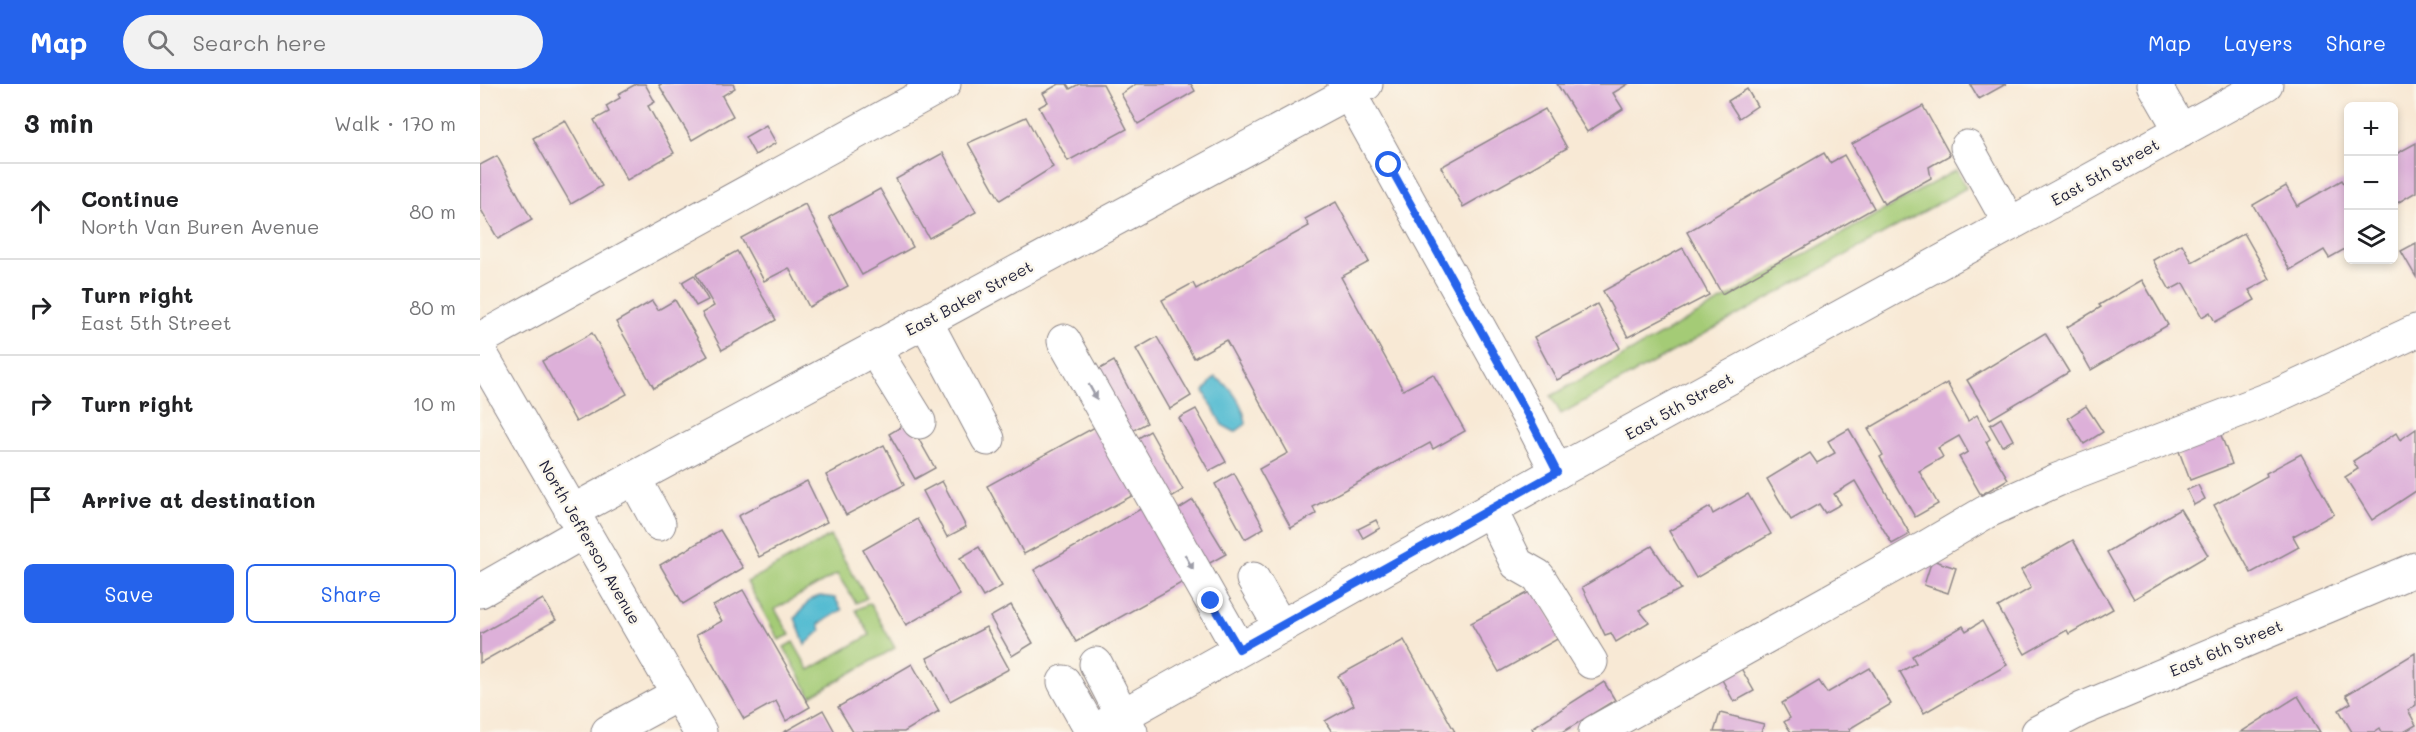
<!DOCTYPE html>
<meta charset="utf-8">
<style>
:root{--surface:#fff;--page:#f2f2f2;--text:#202124;--muted:#757577;--line:#e0e0e0;--accent:#2563eb}
body{margin:0;font-family:Mali,sans-serif;background:var(--page);color:var(--text)}
.controls{position:absolute;right:18px;top:18px;display:grid;overflow:hidden;border-radius:9px;box-shadow:0 3px 9px #0003}
.controls button{width:54px;height:54px;display:grid;place-items:center;padding:0;border:0;border-bottom:2px solid var(--line);background:var(--surface);color:var(--text);font:30px sans-serif}
.stop{position:absolute;width:18px;height:18px;margin:-14px;border:4px solid #2563eb;border-radius:50%;background:#fff}
.stop.end{background:#2563eb;border-color:#fff;box-shadow:0 2px 6px #0008}
.list{margin:0;padding:0;list-style:none}
h2{display:flex;justify-content:space-between;align-items:center;height:78px;margin:0;padding:0 24px;font-size:26px}
h2 small{font-size:20px;font-weight:400;color:var(--muted)}
.list li{display:grid;grid-template-columns:39px 1fr auto;gap:18px;align-items:center;box-sizing:border-box;height:96px;padding:0 24px;border-top:2px solid var(--line)}
.list b{display:block;font-size:22px;white-space:nowrap}
.list p{margin:0;font-size:20px;white-space:nowrap;color:var(--muted)}
.list em{font-size:20px;font-style:normal;color:var(--muted)}
.actions{display:flex;gap:12px;padding:18px 24px}
.actions a{flex:1;padding:14px 0;border:2px solid var(--accent);border-radius:9px;text-align:center;font-size:21px;color:var(--accent)}
.actions .main{background:var(--accent);color:#fff}
.icon{flex:none;width:33px;height:33px;fill:none;stroke:currentColor;stroke-width:2;stroke-linecap:round;stroke-linejoin:round}
.map{position:relative;flex:none;width:1936px;height:648px;overflow:hidden}
header{display:flex;align-items:center;gap:36px;box-sizing:border-box;height:84px;padding:0 30px;background:var(--accent);color:#fff}
header strong{font-size:28px}
nav{display:flex;gap:33px;margin-inline-start:auto;font-size:21px}
.search{width:420px;height:54px;background:var(--page);display:flex;align-items:center;gap:15px;box-sizing:border-box;padding:0 21px;border-radius:33px;color:var(--muted);font-size:22px}
main{display:flex}
aside{flex:1;background:var(--surface)}
.map>svg:first-child{display:block}
.green{fill:#a4cb76;stroke:#637658;stroke-width:1.5}
.water{fill:#53bbd1;stroke:#3a6e86;stroke-width:1.5}
.building{fill:#ddb0d9}
.lines{fill:none;stroke-linecap:round;stroke-linejoin:round}
.minor-casing{stroke:#8d8688;stroke-width:35}
.minor{stroke:#fff;stroke-width:33}
.oneway{fill:#9c9ca7}
.route{stroke:#2563eb;stroke-width:8}
.labels{text-anchor:middle;stroke-width:5;stroke-linejoin:round;paint-order:stroke}
.street-label{font-size:16px;fill:#22223b;stroke:#fbf7ec}
</style>
<header>
<strong>Map</strong>
<div class="search"><svg class="icon" aria-label="search" viewBox="0 0 24 24"><circle cx="10" cy="10" r="6"/><path d="M15 15l6 6"/></svg>Search here</div>
<nav><a>Map</a><a>Layers</a><a>Share</a></nav>
</header>
<main>
<aside>
<h2>3 min<small>Walk · 170 m</small></h2>
<ul class="list">
<li><svg class="icon" aria-label="ahead" viewBox="0 0 24 24"><path d="M12 20V5M6 11l6-6 6 6"/></svg><div><b>Continue</b><p>North Van Buren Avenue</p></div><em>80 m</em></li>
<li><svg class="icon" aria-label="right" viewBox="0 0 24 24"><path d="M7 20v-9h11M14 6l5 5-5 5"/></svg><div><b>Turn right</b><p>East 5th Street</p></div><em>80 m</em></li>
<li><svg class="icon" aria-label="right" viewBox="0 0 24 24"><path d="M7 20v-9h11M14 6l5 5-5 5"/></svg><div><b>Turn right</b></div><em>10 m</em></li>
<li><svg class="icon" aria-label="arrive" viewBox="0 0 24 24"><path d="M6 21V4h12l-3 4 3 4H6"/></svg><div><b>Arrive at destination</b></div></li>
</ul>
<div class="actions"><a class="main">Save</a><a>Share</a></div>
</aside>
<div class="map">
<svg width="1936" height="648" viewBox="0 0 1936 648">
<rect width="100%" height="100%" fill="#fbf7ec"/>
<filter id="ink" filterUnits="userSpaceOnUse"><feTurbulence type="fractalNoise" baseFrequency=".0167" numOctaves="2"/><feDisplacementMap in="SourceGraphic" scale="12" xChannelSelector="R" yChannelSelector="G"/><feConvolveMatrix kernelMatrix="1 2 1 2 8 2 1 2 1" color-interpolation-filters="sRGB"/></filter>
<filter id="wash" filterUnits="userSpaceOnUse"><feTurbulence type="fractalNoise" baseFrequency=".008" numOctaves="4" result="noise"/><feDisplacementMap in="SourceGraphic" scale="24" xChannelSelector="R" yChannelSelector="G"/><feGaussianBlur stdDeviation="1.35" result="paint"/><feColorMatrix in="noise" values="0 0 0 0 0 0 0 0 0 0 0 0 0 0 0 0 0 1.4 0 .05"/><feComposite in="paint" operator="in"/></filter>
<g filter="url(#wash)">
<rect width="100%" height="100%" fill="#f8e9d5"/>
<g class="green">
<polygon points="1476,86 1486,104 1081,330 1071,312"/>
<polygon points="350,452 387,514 376,519 357,490 295,525 310,551 299,556 267,498"/>
<polygon points="390,519 415,564 331,612 304,563 313,558 329,586 390,551 376,526"/>
</g>
<g class="water">
<path d="M735,293c17,10 29,28 31,47l-11,8 -13,-7 -18,-34z"/>
<polygon points="340,512 355,514 362,526 339,540 341,546 325,561 315,534 331,515"/>
</g>
<g id="blocks">
<g class="building">
<polygon points="156,0 165,0 175,18 168,22 194,69 147,96 114,36 129,28 126,22 140,14 138,10"/>
<polygon points="181,0 253,0 255,4 242,12 253,32 212,56 179,1"/>
<polygon points="579,0 587,0 590,5 599,0 623,0 647,45 588,77 559,23 568,18 563,9"/>
<polygon points="656,0 711,0 715,7 658,40 641,10"/>
<polygon points="1077,0 1148,0 1133,9 1143,25 1107,48"/>
<polygon points="1490,0 1526,0 1499,15"/>
<polygon points="1267,5 1277,22 1259,34 1248,17"/>
<polygon points="1443,22 1470,71 1449,83 1451,94 1404,120 1372,60"/>
<polygon points="1065,25 1087,64 983,123 961,83"/>
<polygon points="546,33 573,83 520,116 488,59"/>
<polygon points="85,36 122,102 91,120 53,54"/>
<polygon points="286,41 296,59 275,71 265,53"/>
<polygon points="1936,59 1936,108 1914,121 1914,71"/>
<polygon points="463,69 496,128 449,154 416,95"/>
<polygon points="1344,69 1350,79 1364,71 1394,124 1242,210 1207,148"/>
<polygon points="17,72 52,136 18,155 0,124 0,81"/>
<polygon points="1862,96 1868,107 1868,171 1865,165 1849,174 1844,166 1810,186 1773,121 1806,102 1817,122"/>
<polygon points="400,105 433,163 382,191 349,133"/>
<polygon points="856,118 889,178 861,193 923,306 953,290 985,347 953,365 950,359 833,423 836,430 811,444 779,385 808,369 746,256 714,274 682,216 713,199 716,205 829,142 825,135"/>
<polygon points="325,120 368,202 329,223 309,184 284,197 261,154"/>
<polygon points="1764,149 1790,195 1769,206 1775,216 1735,238 1730,228 1722,233 1703,199 1690,206 1673,176 1702,160 1712,178"/>
<polygon points="1936,159 1936,193 1921,167"/>
<polygon points="1203,164 1229,211 1148,253 1123,207"/>
<polygon points="257,167 296,236 242,266 222,229 234,222 216,190"/>
<polygon points="214,191 228,216 216,222 202,198"/>
<polygon points="1662,196 1688,241 1611,286 1587,243 1621,223 1619,221"/>
<polygon points="195,216 228,272 174,304 136,238 172,217 178,226"/>
<polygon points="1117,220 1140,264 1077,296 1054,253"/>
<polygon points="112,249 147,310 96,338 62,277"/>
<polygon points="1565,249 1589,288 1510,335 1487,296"/>
<polygon points="677,253 711,312 690,325 656,265"/>
<polygon points="634,277 667,339 648,349 614,288"/>
<polygon points="1467,299 1488,337 1497,331 1510,355 1506,358 1528,395 1501,411 1479,373 1488,368 1479,352 1458,364 1463,373 1439,387 1458,420 1435,433 1400,373 1403,371 1388,345"/>
<polygon points="1606,322 1623,348 1604,360 1588,334"/>
<polygon points="716,325 746,378 729,387 699,334"/>
<polygon points="1521,334 1533,356 1522,362 1510,341"/>
<polygon points="626,337 663,406 544,470 507,402"/>
<polygon points="429,338 455,384 435,395 409,350"/>
<polygon points="1369,345 1430,450 1412,460 1375,397 1354,410 1361,420 1345,429 1339,420 1311,436 1287,395 1330,369 1337,379 1355,369 1348,357"/>
<polygon points="1936,345 1936,407 1892,436 1865,393 1878,385 1873,377 1916,349 1920,356"/>
<polygon points="1739,346 1752,380 1710,396 1697,362"/>
<polygon points="670,347 703,406 683,418 650,359"/>
<polygon points="404,361 424,401 366,431 346,391"/>
<polygon points="1821,370 1854,430 1813,452 1819,463 1771,489 1734,421 1787,392 1786,389"/>
<polygon points="754,389 784,444 765,455 735,400"/>
<polygon points="327,397 347,438 279,473 258,432"/>
<polygon points="462,397 486,443 467,453 443,407"/>
<polygon points="1718,401 1725,415 1714,421 1707,406"/>
<polygon points="1268,410 1291,450 1216,494 1189,447 1230,423 1233,430"/>
<polygon points="713,416 746,470 719,485 691,430"/>
<polygon points="671,419 712,493 596,558 554,486"/>
<polygon points="1700,425 1728,471 1654,515 1627,468"/>
<polygon points="437,435 480,511 426,541 383,466"/>
<polygon points="896,436 900,444 883,454 878,445"/>
<polygon points="240,446 263,484 203,520 180,481"/>
<polygon points="1593,456 1633,525 1589,550 1587,546 1545,570 1518,523 1551,504 1541,486"/>
<polygon points="1172,462 1201,505 1159,526 1169,538 1136,558 1131,549 1125,551 1102,503"/>
<polygon points="499,463 522,502 503,513 480,474"/>
<polygon points="1452,476 1476,484 1468,509 1444,501"/>
<polygon points="1055,505 1081,553 1019,588 991,539"/>
<polygon points="263,506 330,623 306,637 296,617 264,635 216,551 242,537 233,522"/>
<polygon points="63,515 76,536 0,579 0,550"/>
<polygon points="531,521 553,559 532,572 510,533"/>
<polygon points="1502,537 1527,581 1444,629 1420,588 1436,579 1432,572 1483,542 1486,547"/>
<polygon points="506,543 529,585 470,617 447,574"/>
<polygon points="924,556 975,648 852,648 845,637 874,621 858,592"/>
<polygon points="1935,569 1936,621 1928,626 1936,641 1924,648 1902,648 1900,644 1894,648 1872,648 1859,626 1871,619 1866,611"/>
<polygon points="1258,579 1274,607 1254,618 1239,590"/>
<polygon points="432,580 459,627 424,648 373,648 358,623"/>
<polygon points="1390,584 1411,620 1369,645 1371,648 1311,648 1304,638 1310,634 1302,619 1339,597 1347,609"/>
<polygon points="1124,598 1135,616 1083,648 1054,648 1052,644"/>
<polygon points="1818,612 1840,648 1761,648"/>
<polygon points="343,626 355,648 304,648"/>
<polygon points="1240,629 1284,640 1281,648 1234,648"/>
</g>
</g>
</g>
<g filter="url(#ink)">
<use href="#blocks" fill-opacity="0" stroke="#8d8688" stroke-width="1.5"/>
<g class="lines">
<defs>
<g id="minor">
<polyline points="864,0 1052,339 1077,388"/>
<polyline points="1674,0 1701,47"/>
<polyline points="1487,63 1530,140"/>
<polyline points="446,238 508,355"/>
<polyline points="0,255 464,0"/>
<polyline points="584,257 759,565"/>
<polyline points="394,265 439,338"/>
<polyline points="0,268 220,648"/>
<polyline points="154,394 179,440"/>
<polyline points="1010,425 1037,480 1058,492 1111,578"/>
<polyline points="91,428 886,0"/>
<polyline points="773,495 800,542"/>
<polyline points="0,507 103,448"/>
<polyline points="616,580 651,648"/>
<polyline points="584,598 612,648"/>
<polyline points="128,648 198,610"/>
<polyline points="613,648 1077,388 1786,0"/>
<polyline points="1115,648 1443,465 1506,428 1577,396 1794,313 1936,247"/>
<polyline points="1558,648 1602,625 1936,485"/>
</g>
</defs>
<use href="#minor" class="minor-casing"/>
<use href="#minor" class="minor"/>
</g>
<defs><path id="oneway-solid" d="M-6-.8H1V-3.2L6.5 0L1 3.2V.8H-6Z" transform="scale(1.5)"/></defs>
<g class="oneway">
<use href="#oneway-solid" transform="translate(613 308) rotate(61)"/>
<use href="#oneway-solid" transform="translate(709 478) rotate(61)"/>
</g>
</g>
<g class="lines" filter="url(#ink)">
<polyline class="route" points="731,517 759,565 1077,388 1052,339 909,81"/>
</g>
<g class="labels">
<g class="street-label">
<text transform="translate(1625 88) rotate(-29)" y="6">East 5th Street</text>
<text transform="translate(489 214) rotate(-28)" y="6">East Baker Street</text>
<text transform="translate(1199 322) rotate(-29)" y="6">East 5th Street</text>
<text transform="translate(110 458) rotate(60)" y="6">North Jefferson Avenue</text>
<text transform="translate(1746 564) rotate(-23)" y="6">East 6th Street</text>
</g>
</g>
</svg>
<div class="controls">
<button>+</button>
<button>−</button>
<button><svg class="icon" aria-label="layers" viewBox="0 0 24 24"><path d="M12 4l9 5-9 5-9-5zM3 14l9 5 9-5"/></svg></button>
</div>
<div class="stop" style="left:909px;top:81px"></div>
<div class="stop end" style="left:731px;top:517px"></div>
</div>
</main>
